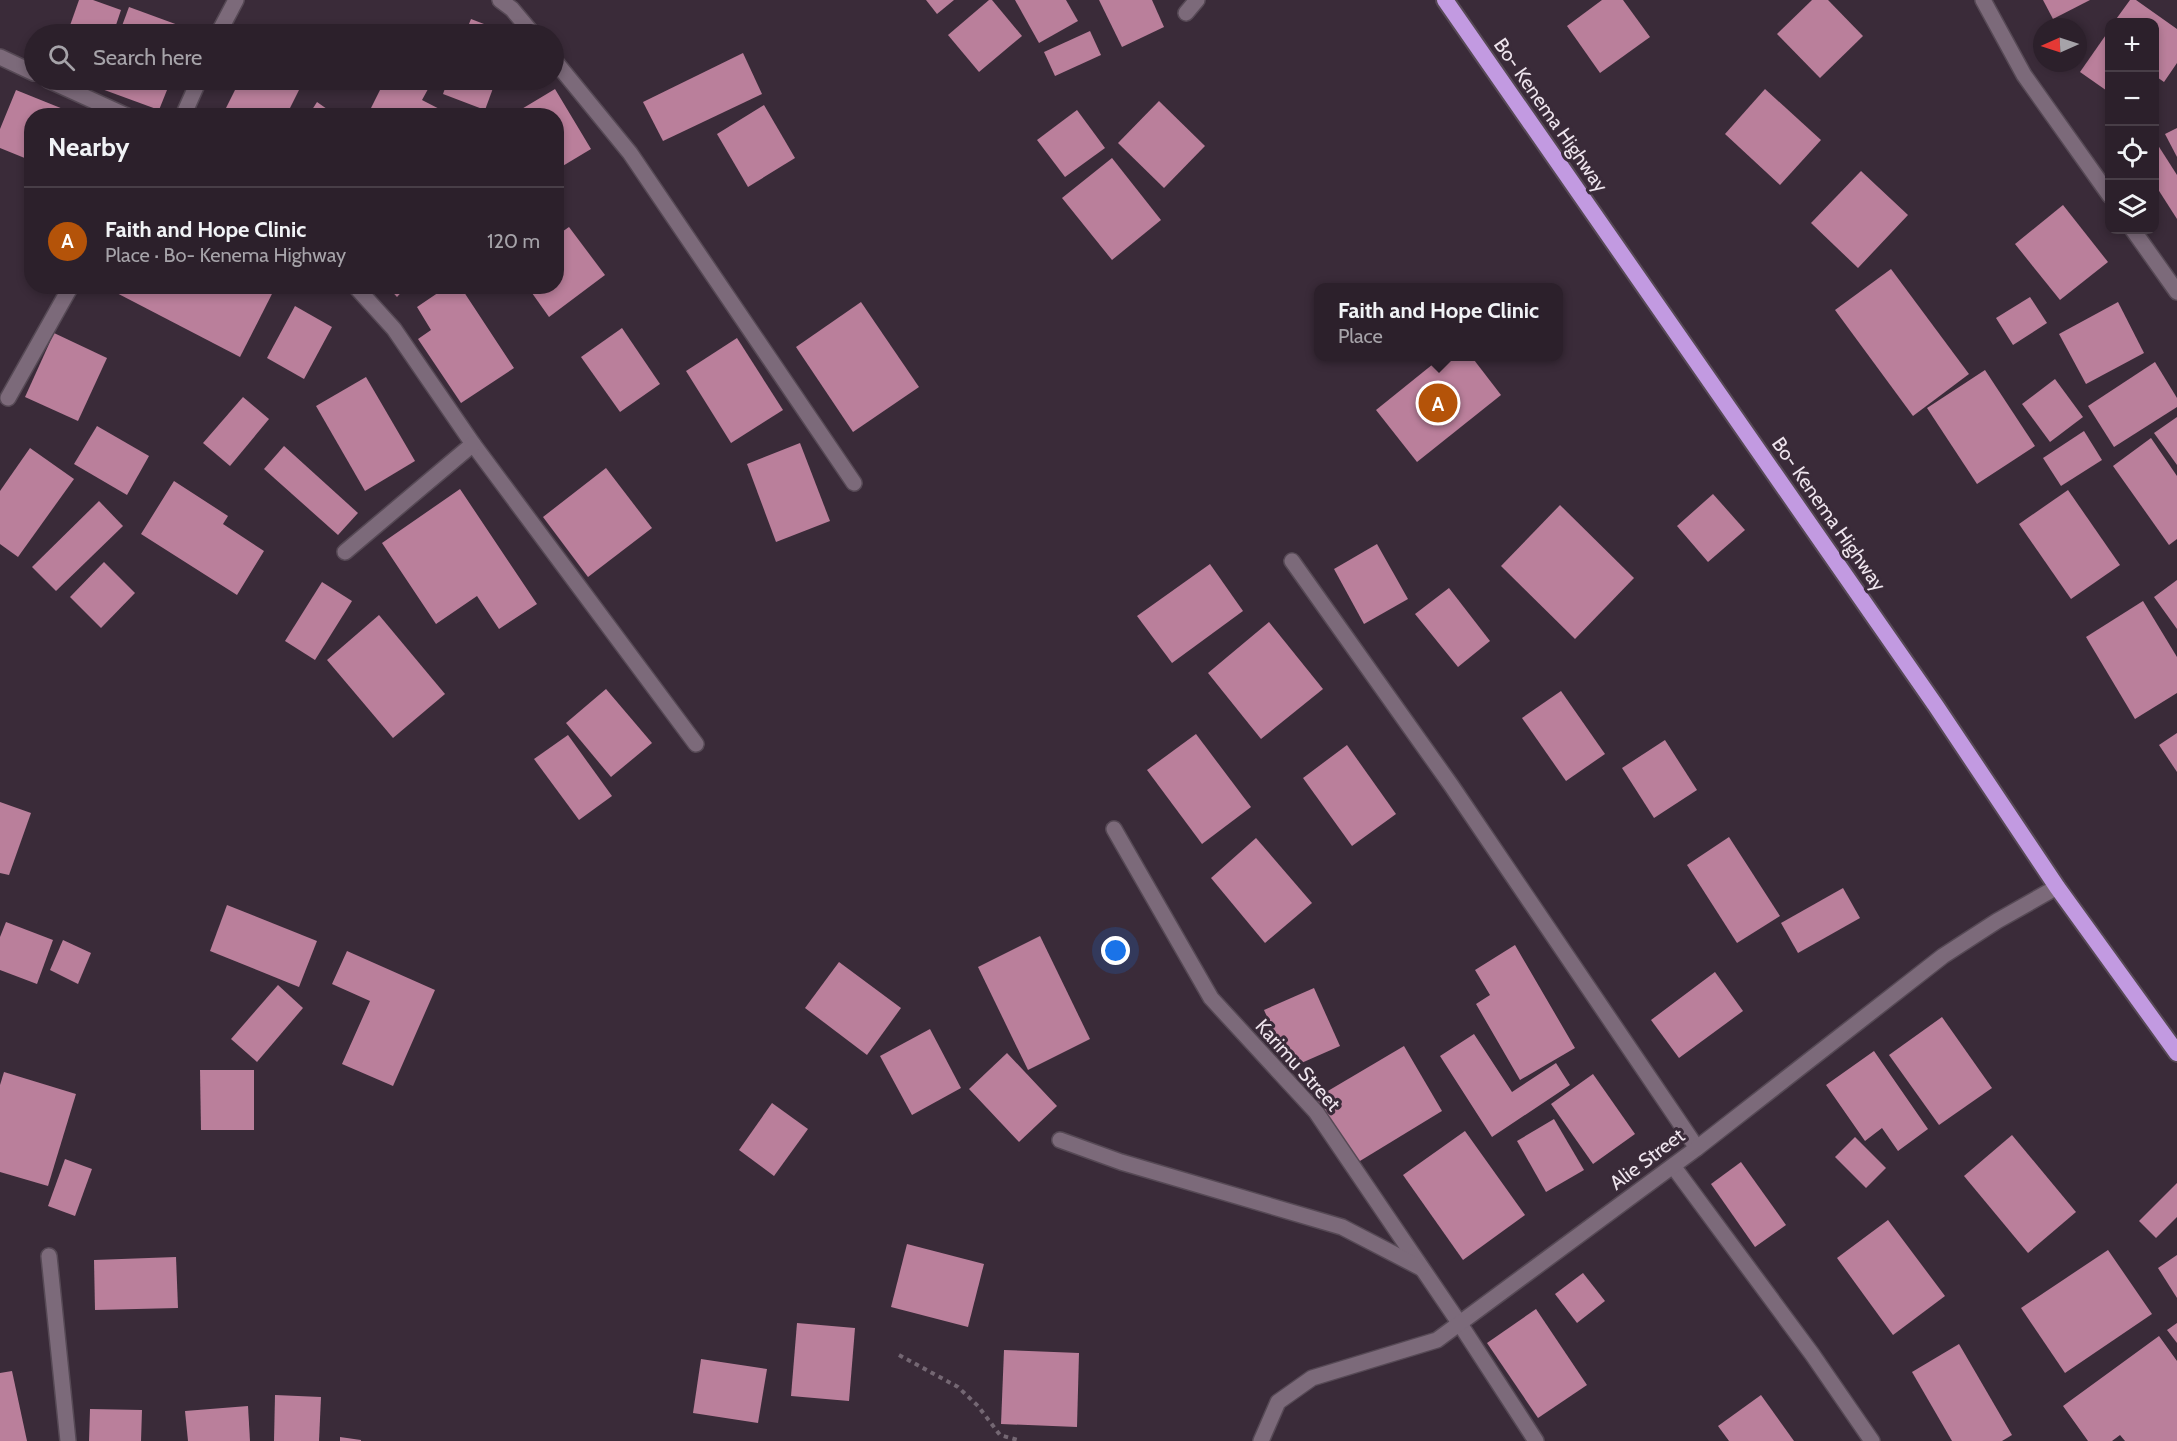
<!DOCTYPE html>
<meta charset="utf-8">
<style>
:root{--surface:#2c202b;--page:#342833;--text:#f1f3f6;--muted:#a6a3a9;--line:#483e47;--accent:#b45309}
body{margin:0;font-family:Cabin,sans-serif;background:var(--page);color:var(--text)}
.controls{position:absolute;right:18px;top:18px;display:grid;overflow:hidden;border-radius:12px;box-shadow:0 3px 9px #0003}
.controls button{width:54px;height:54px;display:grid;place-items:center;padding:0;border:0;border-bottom:2px solid var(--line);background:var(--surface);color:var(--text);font:30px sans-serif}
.compass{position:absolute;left:2033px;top:18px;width:54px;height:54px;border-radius:50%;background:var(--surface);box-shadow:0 3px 9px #0003;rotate:267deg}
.you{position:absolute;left:1116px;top:951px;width:21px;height:21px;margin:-15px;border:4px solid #fff;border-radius:50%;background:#1a73e8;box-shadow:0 0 0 9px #1a73e833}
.badge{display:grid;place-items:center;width:39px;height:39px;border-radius:50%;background:var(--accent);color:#fff;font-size:20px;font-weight:700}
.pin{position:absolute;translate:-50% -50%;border:3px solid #fff;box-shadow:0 2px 6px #0006}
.popup{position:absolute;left:1314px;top:283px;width:249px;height:78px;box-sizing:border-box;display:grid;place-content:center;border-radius:12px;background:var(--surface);filter:drop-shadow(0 2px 4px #0005);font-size:20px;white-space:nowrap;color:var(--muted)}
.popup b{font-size:22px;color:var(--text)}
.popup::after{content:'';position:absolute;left:50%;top:100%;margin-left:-12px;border:12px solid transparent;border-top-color:var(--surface)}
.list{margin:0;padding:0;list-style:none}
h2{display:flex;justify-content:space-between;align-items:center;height:78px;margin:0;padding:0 24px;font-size:26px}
h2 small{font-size:20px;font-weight:400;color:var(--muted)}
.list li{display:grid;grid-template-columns:39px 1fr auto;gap:18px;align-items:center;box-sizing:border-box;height:108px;padding:0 24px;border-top:2px solid var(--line)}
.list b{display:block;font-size:22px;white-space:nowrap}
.list p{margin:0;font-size:20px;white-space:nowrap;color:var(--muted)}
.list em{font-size:20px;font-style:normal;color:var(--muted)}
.icon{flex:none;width:33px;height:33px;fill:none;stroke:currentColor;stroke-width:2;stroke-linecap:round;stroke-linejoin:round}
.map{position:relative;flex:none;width:2177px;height:1441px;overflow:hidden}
.search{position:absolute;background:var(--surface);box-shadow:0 3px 9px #0003;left:24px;top:24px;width:540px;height:66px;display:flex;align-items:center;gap:15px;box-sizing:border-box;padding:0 21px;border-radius:33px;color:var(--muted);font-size:22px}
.panel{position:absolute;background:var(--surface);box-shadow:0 3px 9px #0003;left:24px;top:108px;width:540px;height:186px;border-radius:24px}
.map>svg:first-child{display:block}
.building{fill:#ba7f9b}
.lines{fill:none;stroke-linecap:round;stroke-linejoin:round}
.minor-casing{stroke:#564955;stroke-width:18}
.trunk-casing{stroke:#564955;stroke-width:20}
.path{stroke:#746773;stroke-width:4;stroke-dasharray:4.5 4.5;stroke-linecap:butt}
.minor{stroke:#7c6a7a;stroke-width:15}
.trunk{stroke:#c29ae1;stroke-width:16}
.labels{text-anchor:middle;stroke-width:6;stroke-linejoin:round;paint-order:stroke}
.street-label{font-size:20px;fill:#eee4ed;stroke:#3a2b39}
</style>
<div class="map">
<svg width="2177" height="1441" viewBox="0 0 2177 1441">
<rect width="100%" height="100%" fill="#3a2b39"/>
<g class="building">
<polygon points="79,0 93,0 121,10 113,34 67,34"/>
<polygon points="926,0 954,0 937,14"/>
<polygon points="989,0 992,0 1022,36 979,72 948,35"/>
<polygon points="1015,0 1066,0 1078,21 1039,43"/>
<polygon points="1099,0 1152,0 1164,27 1122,47"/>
<polygon points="1602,0 1623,0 1650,37 1600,73 1567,26"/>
<polygon points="1812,0 1828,0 1863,36 1820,78 1777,34"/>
<polygon points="2043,0 2090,0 2053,19"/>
<polygon points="2130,0 2136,0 2177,29 2177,63 2164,82 2154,75 2154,22 2114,22"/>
<polygon points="129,7 189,29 187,34 119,34"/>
<polygon points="471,19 510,34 465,34"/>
<polygon points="2110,29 2110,93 2080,72"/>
<polygon points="1090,31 1101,55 1055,76 1044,52"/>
<polygon points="743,53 762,94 663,141 643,102"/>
<polygon points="102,80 171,80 159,110 99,88"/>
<polygon points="240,80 304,80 286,116 222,116"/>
<polygon points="385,80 433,80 422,100 453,116 367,116"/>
<polygon points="448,80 496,80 485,110 443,94"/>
<polygon points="555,89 591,149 556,170 556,116 510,116"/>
<polygon points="1765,89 1821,140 1780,185 1725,134"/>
<polygon points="16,90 78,115 32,116 32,161 0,148 0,129"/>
<polygon points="1159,101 1205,146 1164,188 1118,143"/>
<polygon points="317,102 337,116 308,116"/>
<polygon points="764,105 795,158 748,187 717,134"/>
<polygon points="1077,110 1105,148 1065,177 1037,140"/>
<polygon points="2177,128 2177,157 2165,134"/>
<polygon points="2154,139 2177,175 2177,219 2154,183"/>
<polygon points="1112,158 1161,220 1112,260 1062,198"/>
<polygon points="1861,171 1908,215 1858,268 1811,223"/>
<polygon points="2063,205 2108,262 2060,300 2015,244"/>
<polygon points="569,227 605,275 549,317 527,286 556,286 556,236"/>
<polygon points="1891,269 1969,374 1913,416 1835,310"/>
<polygon points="110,286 276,286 240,357 109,289"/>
<polygon points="387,286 407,286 397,297"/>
<polygon points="448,286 460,286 514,368 461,403 418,339 431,330 417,307"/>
<polygon points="2030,297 2047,323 2013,345 1996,318"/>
<polygon points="861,302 919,387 853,432 796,347"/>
<polygon points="2118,302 2144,353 2086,384 2059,334"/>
<polygon points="295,306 332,327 304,379 267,358"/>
<polygon points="622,328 660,384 620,412 581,357"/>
<polygon points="54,333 107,358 78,421 25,397"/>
<polygon points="737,338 783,410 731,443 686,371"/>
<polygon points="1443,356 1471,356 1501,395 1417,462 1376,410"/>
<polygon points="2155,362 2177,398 2177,407 2114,447 2088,406"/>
<polygon points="1985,370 2035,446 1977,484 1927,408"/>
<polygon points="366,377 415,461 365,491 316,406"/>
<polygon points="2055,379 2083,417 2050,442 2022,404"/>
<polygon points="243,397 269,419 230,466 203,443"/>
<polygon points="2177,417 2177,465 2154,433"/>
<polygon points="97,426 149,456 127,495 74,464"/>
<polygon points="2084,431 2102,460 2061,486 2043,458"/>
<polygon points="2151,438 2177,476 2177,539 2169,545 2113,466"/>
<polygon points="800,443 830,521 776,542 747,464"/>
<polygon points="284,446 358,513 338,535 264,469"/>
<polygon points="30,448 74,479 18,557 0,544 0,491"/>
<polygon points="606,468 652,528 588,577 543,517"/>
<polygon points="174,481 228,516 223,524 264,551 237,595 141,534"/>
<polygon points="460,489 537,604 499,629 477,596 436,624 382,543"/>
<polygon points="2068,490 2120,565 2071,599 2019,524"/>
<polygon points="1713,494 1745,530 1708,562 1677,526"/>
<polygon points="99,501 123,526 56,591 32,567"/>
<polygon points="1560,505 1634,578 1575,639 1501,566"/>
<polygon points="1377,544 1408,599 1364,624 1334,569"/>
<polygon points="104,562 135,593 101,628 70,597"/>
<polygon points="1210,564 1243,611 1172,663 1137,616"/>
<polygon points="2177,580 2177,629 2154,597"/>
<polygon points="322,582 352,601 315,660 285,641"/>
<polygon points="1449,588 1490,641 1458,667 1415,614"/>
<polygon points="2143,601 2177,657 2177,693 2135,719 2086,637"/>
<polygon points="379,615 445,694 393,738 327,660"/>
<polygon points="1269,622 1323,689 1261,739 1208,673"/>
<polygon points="606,689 652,743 611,777 566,723"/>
<polygon points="1561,691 1605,754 1566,781 1522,718"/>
<polygon points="2177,733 2177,772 2159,745"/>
<polygon points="1196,734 1251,807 1202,844 1147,770"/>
<polygon points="568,735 612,796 579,820 534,759"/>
<polygon points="1665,740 1697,790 1654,818 1622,768"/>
<polygon points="1347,745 1396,814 1352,846 1303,778"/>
<polygon points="0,802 31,813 9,875 0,873"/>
<polygon points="1729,837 1780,916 1737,943 1687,865"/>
<polygon points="1256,838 1312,903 1265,943 1211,878"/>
<polygon points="1843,888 1860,918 1798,953 1781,923"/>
<polygon points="227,905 317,941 299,987 210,951"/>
<polygon points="6,922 53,940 37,984 0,970 0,937"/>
<polygon points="1040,936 1090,1039 1028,1070 978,967"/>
<polygon points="63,940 91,953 78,984 50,970"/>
<polygon points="1515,945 1575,1048 1520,1080 1476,1004 1490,995 1475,970"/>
<polygon points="347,951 435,990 393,1086 342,1064 370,1001 332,984"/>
<polygon points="839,962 901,1008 867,1055 805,1008"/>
<polygon points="1715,972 1743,1011 1679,1058 1651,1020"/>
<polygon points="278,985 303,1008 257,1062 231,1039"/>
<polygon points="1314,988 1340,1046 1290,1068 1264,1010"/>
<polygon points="1942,1017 1992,1088 1939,1125 1889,1055"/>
<polygon points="930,1029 961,1088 912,1115 880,1056"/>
<polygon points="1474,1034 1512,1092 1556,1063 1570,1085 1492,1137 1440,1056"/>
<polygon points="1404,1046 1442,1111 1355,1164 1316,1098"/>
<polygon points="1874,1051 1928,1129 1898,1151 1882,1128 1865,1141 1826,1085"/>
<polygon points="1007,1053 1057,1106 1019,1142 969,1089"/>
<polygon points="200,1070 254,1070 254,1130 201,1130"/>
<polygon points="4,1072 76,1094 48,1186 0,1172 0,1085"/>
<polygon points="1593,1074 1635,1134 1593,1164 1551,1104"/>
<polygon points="772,1103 808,1129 774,1176 739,1150"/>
<polygon points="1554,1119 1584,1170 1546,1192 1517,1141"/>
<polygon points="1465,1131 1525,1215 1463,1260 1403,1175"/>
<polygon points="2012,1135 2076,1212 2028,1253 1964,1176"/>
<polygon points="1855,1137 1886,1168 1866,1188 1835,1157"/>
<polygon points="65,1159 92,1169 75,1216 48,1206"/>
<polygon points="1741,1162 1786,1225 1755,1247 1711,1184"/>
<polygon points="2177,1183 2177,1217 2156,1238 2139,1221"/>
<polygon points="1888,1220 1945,1296 1893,1335 1837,1258"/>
<polygon points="907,1244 984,1264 968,1327 891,1307"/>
<polygon points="2108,1250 2152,1314 2065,1373 2021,1308"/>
<polygon points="2177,1255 2177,1298 2158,1268"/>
<polygon points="176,1257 178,1308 95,1310 94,1260"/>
<polygon points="1583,1273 1605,1301 1577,1323 1555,1294"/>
<polygon points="1536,1309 1587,1385 1538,1418 1487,1343"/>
<polygon points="797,1323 855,1328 849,1401 791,1396"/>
<polygon points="2177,1323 2177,1343 2167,1330"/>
<polygon points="2159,1336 2177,1361 2177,1441 2125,1441 2120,1435 2112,1441 2088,1441 2063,1406"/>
<polygon points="1959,1344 2012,1435 2002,1441 1952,1441 1912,1372"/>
<polygon points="1004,1350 1079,1353 1077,1427 1001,1424"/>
<polygon points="701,1359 767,1369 758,1423 693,1413"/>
<polygon points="12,1371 27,1441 0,1441 0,1373"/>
<polygon points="275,1395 321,1397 319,1441 274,1441"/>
<polygon points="1761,1395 1794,1441 1729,1441 1718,1426"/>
<polygon points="248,1406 250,1441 188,1441 185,1411"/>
<polygon points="90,1409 142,1410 141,1441 89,1441"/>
<polygon points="340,1437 361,1440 361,1441 340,1441"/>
</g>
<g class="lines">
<defs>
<g id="minor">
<polyline points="500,0 512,9 533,34"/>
<polyline points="1983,0 2024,75 2110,196"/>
<polyline points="1186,13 1197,0"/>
<polyline points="218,34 236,0"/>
<polyline points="0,57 34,73"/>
<polyline points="554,60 630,153 854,483"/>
<polyline points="48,80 127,116"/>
<polyline points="183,116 199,80"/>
<polyline points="2133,230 2177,292"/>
<polyline points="355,286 394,329 473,444 696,744"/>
<polyline points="8,398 71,286"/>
<polyline points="345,552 473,444"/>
<polyline points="1292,561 1451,785 1697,1148"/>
<polyline points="1114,829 1211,998 1316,1112 1460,1324 1536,1441"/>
<polyline points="1060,1140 1121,1162 1342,1227 1421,1268"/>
<polyline points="1673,1166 1812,1354 1872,1441"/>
<polyline points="49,1256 68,1441"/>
<polyline points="1261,1441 1278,1402 1312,1378 1437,1340 1697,1148 1943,956 1997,921 2057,887"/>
</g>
<polyline id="trunk" points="1445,0 1936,706 2057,887 2177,1053"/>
</defs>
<use href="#minor" class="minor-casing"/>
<use href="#trunk" class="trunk-casing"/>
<polyline class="path" points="899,1355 958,1387 978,1406 1000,1435 1021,1441"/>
<use href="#minor" class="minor"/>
<use href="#trunk" class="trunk"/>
</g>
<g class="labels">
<g class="street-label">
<text transform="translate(1551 115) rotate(55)" y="7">Bo- Kenema Highway</text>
<text transform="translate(1829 514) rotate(55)" y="7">Bo- Kenema Highway</text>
<text transform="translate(1298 1065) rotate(48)" y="7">Karimu Street</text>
<text transform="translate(1647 1159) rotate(-37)" y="7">Alie Street</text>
</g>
</g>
</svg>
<div class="controls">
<button>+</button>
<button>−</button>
<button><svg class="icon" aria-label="locate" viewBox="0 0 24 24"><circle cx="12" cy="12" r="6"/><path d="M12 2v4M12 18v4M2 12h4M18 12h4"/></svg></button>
<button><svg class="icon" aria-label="layers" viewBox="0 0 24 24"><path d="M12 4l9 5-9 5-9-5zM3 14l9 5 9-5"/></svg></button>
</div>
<svg class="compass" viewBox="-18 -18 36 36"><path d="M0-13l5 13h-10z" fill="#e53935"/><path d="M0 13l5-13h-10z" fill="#a6a3a9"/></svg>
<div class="you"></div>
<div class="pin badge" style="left:1438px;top:403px">A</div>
<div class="popup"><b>Faith and Hope Clinic</b>Place</div>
<div class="search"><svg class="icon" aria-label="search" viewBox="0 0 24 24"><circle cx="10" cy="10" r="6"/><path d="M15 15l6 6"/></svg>Search here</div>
<section class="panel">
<h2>Nearby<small></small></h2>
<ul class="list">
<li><span class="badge">A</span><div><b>Faith and Hope Clinic</b><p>Place · Bo- Kenema Highway</p></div><em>120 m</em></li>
</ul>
</section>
</div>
